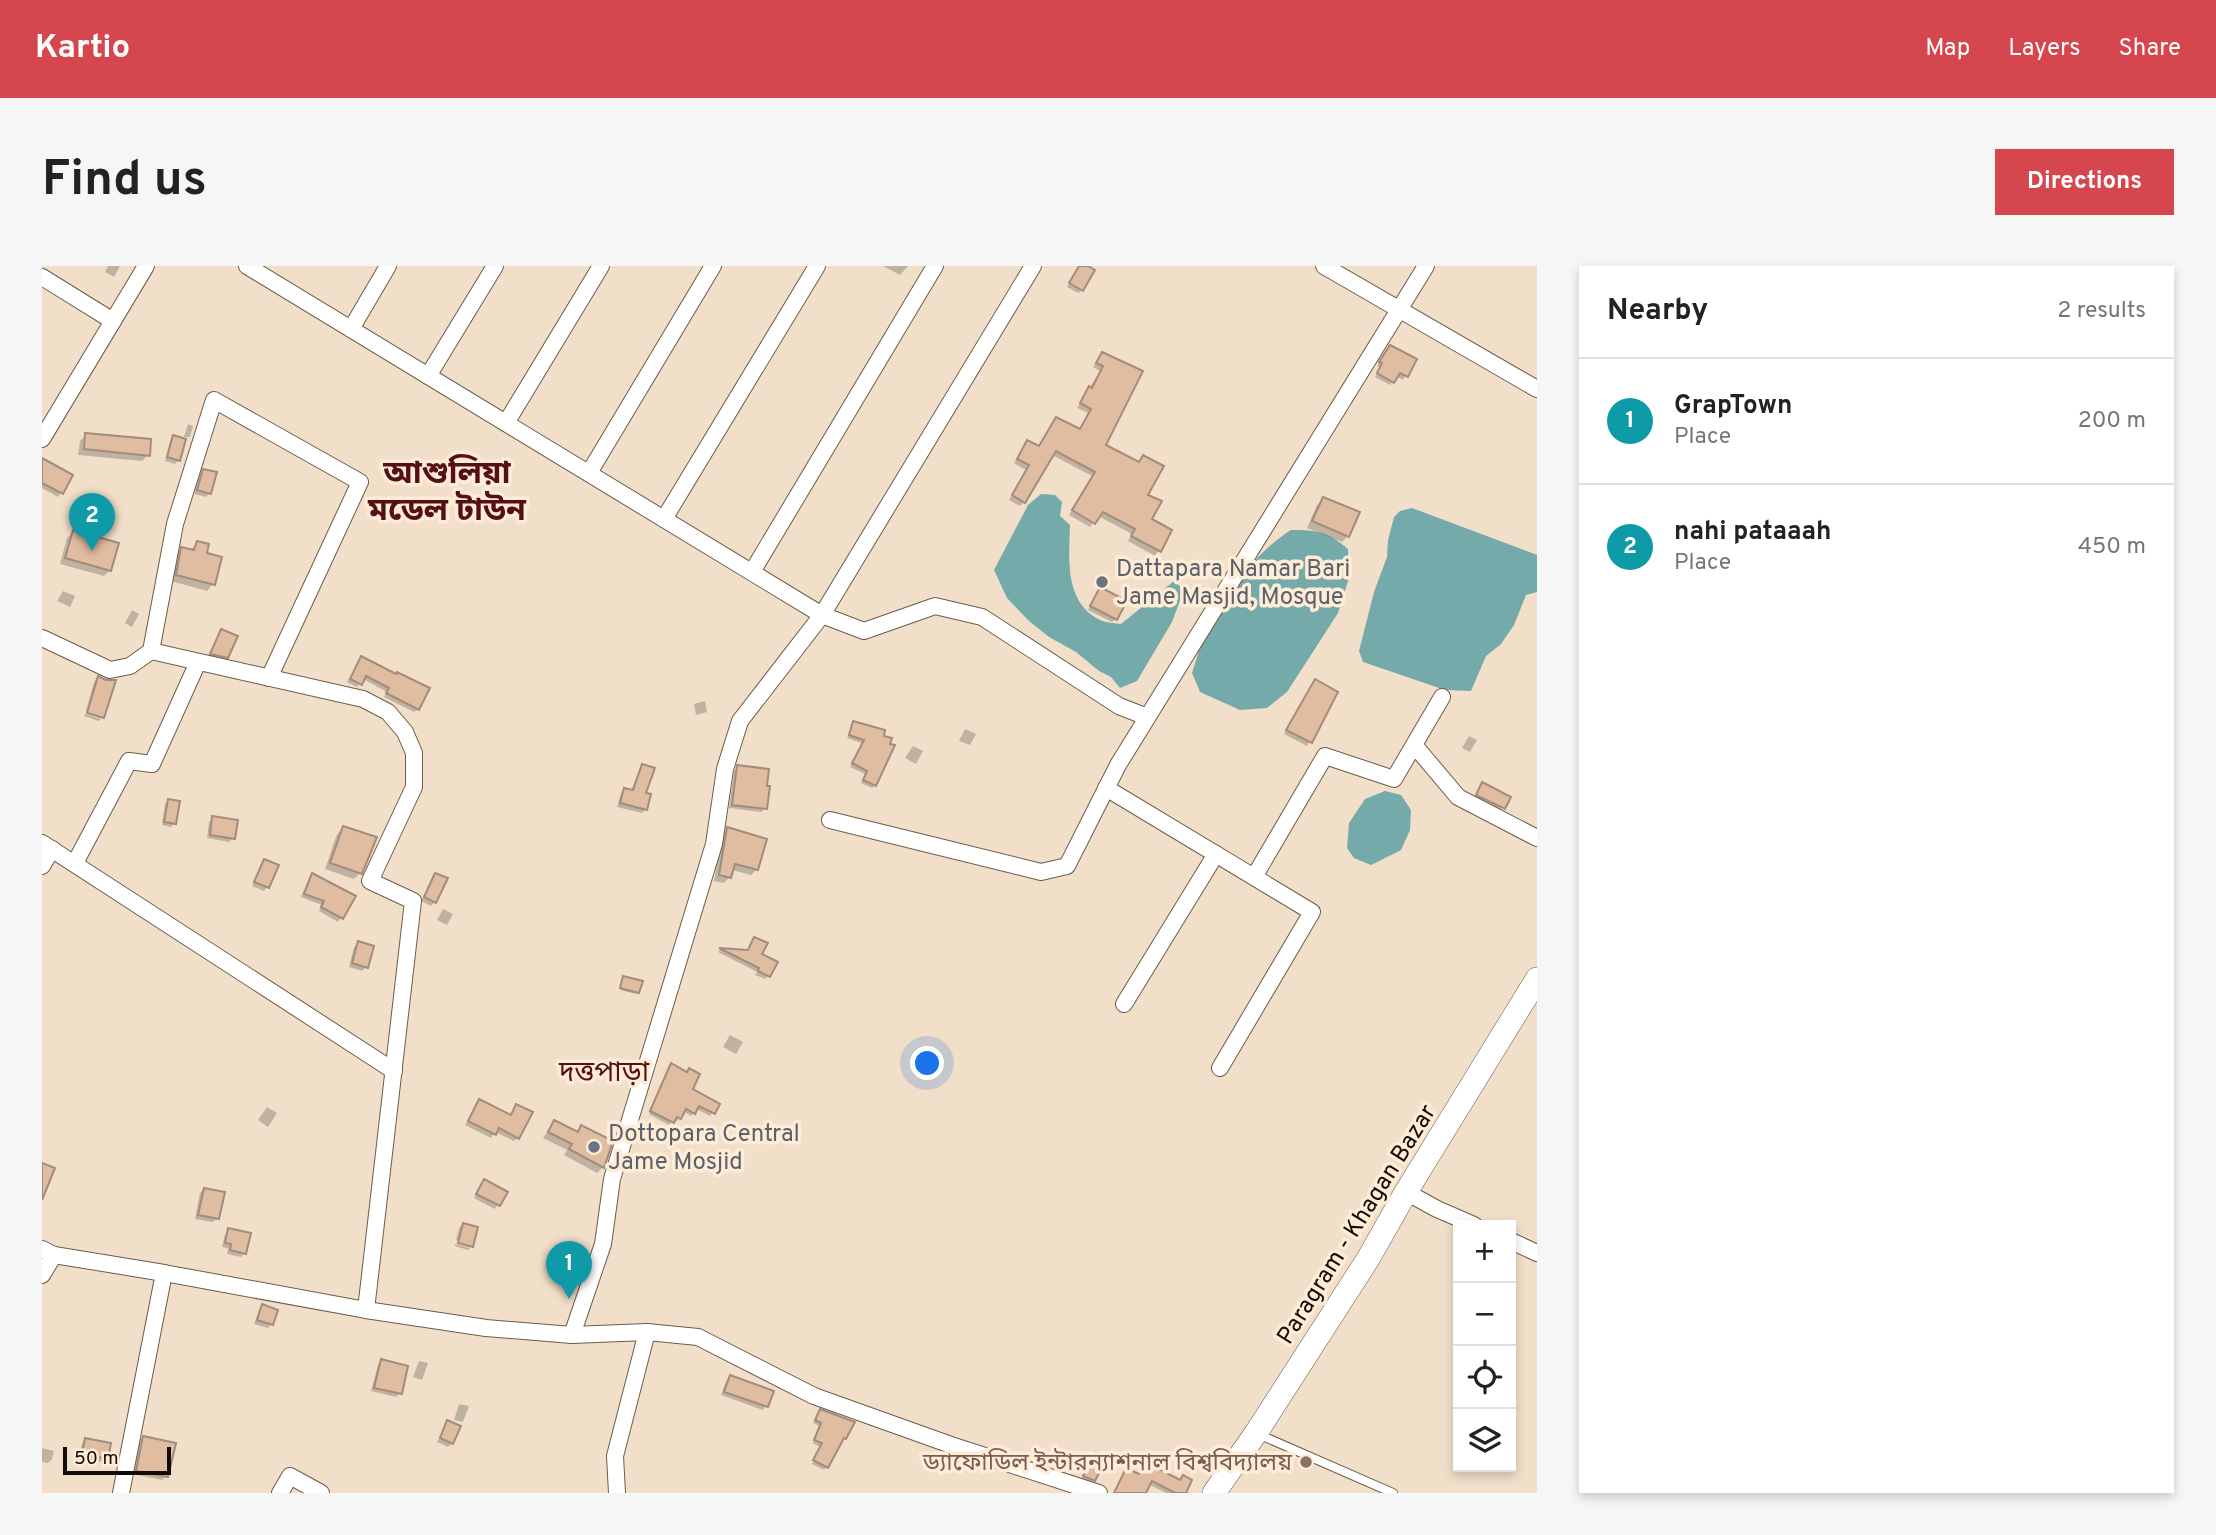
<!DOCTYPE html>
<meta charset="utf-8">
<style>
:root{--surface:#fff;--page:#f6f6f6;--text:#222;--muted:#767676;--line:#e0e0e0;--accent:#d6464e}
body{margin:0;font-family:Overpass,"Noto Sans Bengali",sans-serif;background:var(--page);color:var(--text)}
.controls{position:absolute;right:21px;bottom:21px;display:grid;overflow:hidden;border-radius:0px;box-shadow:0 4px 10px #0003}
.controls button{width:63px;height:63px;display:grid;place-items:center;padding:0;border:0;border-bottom:2px solid var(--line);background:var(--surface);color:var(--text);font:35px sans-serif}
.scale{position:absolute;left:21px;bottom:18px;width:108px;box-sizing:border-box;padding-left:7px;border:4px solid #110c05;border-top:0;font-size:19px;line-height:24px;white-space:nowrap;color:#110c05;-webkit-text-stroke:5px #feecd6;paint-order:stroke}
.you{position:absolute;left:886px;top:798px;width:24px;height:24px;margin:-18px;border:5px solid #fff;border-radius:50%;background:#1a73e8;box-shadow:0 0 0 10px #1a73e833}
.badge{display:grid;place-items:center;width:46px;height:46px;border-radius:50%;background:var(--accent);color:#fff;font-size:23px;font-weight:700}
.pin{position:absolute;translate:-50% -58px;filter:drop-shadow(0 2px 4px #0008)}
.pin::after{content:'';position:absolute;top:37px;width:24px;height:21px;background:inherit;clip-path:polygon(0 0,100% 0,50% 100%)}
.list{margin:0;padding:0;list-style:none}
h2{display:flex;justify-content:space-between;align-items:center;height:91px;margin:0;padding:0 28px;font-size:30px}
h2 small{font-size:23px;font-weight:400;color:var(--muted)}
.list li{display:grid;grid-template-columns:46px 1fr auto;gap:21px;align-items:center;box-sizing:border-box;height:126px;padding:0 28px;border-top:2px solid var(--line)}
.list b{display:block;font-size:26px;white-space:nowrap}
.list p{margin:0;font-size:23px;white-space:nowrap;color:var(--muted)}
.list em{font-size:23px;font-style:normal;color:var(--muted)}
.icon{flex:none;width:38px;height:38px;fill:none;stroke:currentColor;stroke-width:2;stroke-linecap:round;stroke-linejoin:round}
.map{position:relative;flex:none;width:1495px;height:1227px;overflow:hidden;border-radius:0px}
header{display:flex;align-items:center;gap:42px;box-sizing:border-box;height:98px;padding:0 35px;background:var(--accent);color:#fff}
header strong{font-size:33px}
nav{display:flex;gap:38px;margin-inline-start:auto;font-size:24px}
.intro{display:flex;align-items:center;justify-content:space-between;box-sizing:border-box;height:168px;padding:0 42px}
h1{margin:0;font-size:49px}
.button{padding:18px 32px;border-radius:0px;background:var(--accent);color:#fff;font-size:24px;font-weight:700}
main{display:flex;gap:42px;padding:0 42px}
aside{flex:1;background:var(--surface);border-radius:0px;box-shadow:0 4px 10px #0003}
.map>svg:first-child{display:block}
.water{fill:#75aaab}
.shadow{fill:#0003}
.building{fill:#e0bca1;stroke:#a28c7d;stroke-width:2}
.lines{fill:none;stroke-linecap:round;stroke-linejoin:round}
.lane-casing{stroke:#6c5c49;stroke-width:10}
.street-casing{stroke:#6c5c49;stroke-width:18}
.secondary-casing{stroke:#6c5c49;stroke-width:24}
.lane{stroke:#fff;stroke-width:8}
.street{stroke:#fff;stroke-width:16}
.secondary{stroke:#fff;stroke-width:23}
.worship-dot{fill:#6b7280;stroke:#feecd6;stroke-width:2.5}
.education-dot{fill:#8d6e63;stroke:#feecd6;stroke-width:2.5}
.labels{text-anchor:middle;stroke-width:7;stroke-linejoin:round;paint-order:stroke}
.worship-label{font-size:24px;fill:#5b616d;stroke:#feecd6;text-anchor:start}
.street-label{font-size:24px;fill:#110c05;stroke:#feecd6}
.education-label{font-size:24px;fill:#785e54;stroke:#feecd6;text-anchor:end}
.quarter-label{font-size:28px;fill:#551016;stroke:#feecd6}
.district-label{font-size:32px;font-weight:bold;fill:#551016;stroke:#feecd6}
</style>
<header>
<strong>Kartio</strong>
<nav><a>Map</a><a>Layers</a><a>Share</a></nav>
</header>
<div class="intro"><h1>Find us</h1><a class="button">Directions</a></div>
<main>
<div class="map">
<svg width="1495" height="1227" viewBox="0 0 1495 1227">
<rect width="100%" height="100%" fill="#f1dfc9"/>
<g class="water">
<path d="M999,228l14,1 7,7 -2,14 10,9c-1,34 -6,77 30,95 6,3 15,3 21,4l53,-43 10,9 -12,32 -35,59 -17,7 -9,-11 -12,-6 -23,-19 -27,-15 -20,-16 -22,-23 -13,-28 34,-65z"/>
<polygon points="1370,242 1495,289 1495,326 1484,329 1472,359 1459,378 1444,390 1429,425 1403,424 1321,396 1317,385 1332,326 1345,291 1346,274 1352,251 1358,245"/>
<path d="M1249,264c26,0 37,2 57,19v32l-10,32 -51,79 -20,16 -27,2 -40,-18 -8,-19c4,-12 7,-25 12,-36 19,-40 49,-83 87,-107z"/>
<polygon points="1343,525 1359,529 1369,544 1368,564 1359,584 1329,599 1312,592 1305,582 1307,557 1323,533"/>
</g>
<g class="shadow">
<polygon points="66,0 78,0 72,11 63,6"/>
<polygon points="841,0 866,0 858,9"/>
<polygon points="1037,0 1043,0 1040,24 1036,27 1025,21"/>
<polygon points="1345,84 1373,94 1361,114 1354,110 1348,119 1333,111 1338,101 1335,100"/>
<polygon points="1060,88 1099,105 1062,180 1096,198 1102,191 1107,254 1128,265 1113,290 1086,275 1090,268 1056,250 1048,261 1027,249 1050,210 1010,189 982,236 978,240 967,234 984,204 972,197 985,176 996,182 1014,153 1037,165 1046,147 1035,142 1058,105 1051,101"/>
<polygon points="146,158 151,160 148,171 142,171 136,194 133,198 123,195 128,175 132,171 141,174"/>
<polygon points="44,169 106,189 100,195 36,189 38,175"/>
<polygon points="0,199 19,227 16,231 0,222"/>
<polygon points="162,205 168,227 164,231 152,228 158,209"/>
<polygon points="1281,233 1306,270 1300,276 1265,262 1275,239"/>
<polygon points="31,266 68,304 62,310 18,298 25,272"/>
<polygon points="155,277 163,288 171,318 165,325 129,315 134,289 140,283 148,285"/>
<polygon points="1058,324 1074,353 1070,356 1046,344"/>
<polygon points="21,325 33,330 28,341 15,335"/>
<polygon points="90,344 97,348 90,361 83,357"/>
<polygon points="179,365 185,391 181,395 166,391 176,369"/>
<polygon points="319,393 376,443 372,446 342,431 345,426 321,413 315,421 305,416"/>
<polygon points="56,412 61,450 44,445 52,416"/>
<polygon points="1270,419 1294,427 1265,480 1242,468"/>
<polygon points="663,435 665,446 654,449 652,438"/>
<polygon points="43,448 59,453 57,455 42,450"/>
<polygon points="812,457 841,465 833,519 830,522 819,517 823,508 808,501 820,477 805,472"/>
<polygon points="923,463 934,468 928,479 917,475"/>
<polygon points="1427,470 1435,474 1428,486 1420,482"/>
<polygon points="871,480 881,485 874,498 863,492"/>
<polygon points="601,500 604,543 600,547 575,541 579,527 583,523 589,525 597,504"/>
<polygon points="696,501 723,542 719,546 687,542 692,505"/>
<polygon points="1441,519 1466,532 1457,546 1432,533"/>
<polygon points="127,534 132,557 129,561 120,559 123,538"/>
<polygon points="171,552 191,572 187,576 165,572 167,556"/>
<polygon points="302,562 318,607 312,613 283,603 295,568"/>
<polygon points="686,563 715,603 709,609 690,604 688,611 682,617 672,615 680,569"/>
<polygon points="223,595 235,600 225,621 222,625 210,620 219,599"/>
<polygon points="271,609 311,631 296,656 277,645 280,639 259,631 267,612"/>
<polygon points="393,609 393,636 389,640 379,635 390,612"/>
<polygon points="401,643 411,648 405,659 395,654"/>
<polygon points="712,673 726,710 723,713 713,709 715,706 676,686 678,684 704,685"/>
<polygon points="316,677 324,701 320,705 307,701 312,681"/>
<polygon points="581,712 595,726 594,728 578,724"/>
<polygon points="688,769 701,776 694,788 681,781"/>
<polygon points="627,802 644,807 648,824 676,838 668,850 654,843 649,850 641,845 635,855 632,853 627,859 607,848"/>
<polygon points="437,835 467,850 474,840 476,872 472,875 453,866 449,872 423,859"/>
<polygon points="225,841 235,847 226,861 216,854"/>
<polygon points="512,856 534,867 540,861 561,901 555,907 522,889 525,884 501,872"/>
<polygon points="442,915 463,926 453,943 432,932"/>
<polygon points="162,923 175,952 171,956 153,953 158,927"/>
<polygon points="421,959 429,978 414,974 417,962"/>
<polygon points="187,964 202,987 199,991 185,988 186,982 180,981 183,968"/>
<polygon points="413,978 428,982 426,984 413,980"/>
<polygon points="221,1040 229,1058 226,1062 212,1058 217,1044"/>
<polygon points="339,1095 358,1127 354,1131 329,1125 336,1099"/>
<polygon points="377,1095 386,1097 380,1114 371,1111"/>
<polygon points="688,1111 724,1140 721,1144 679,1129 684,1115"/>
<polygon points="417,1138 427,1140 421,1156 412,1154"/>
<polygon points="776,1148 802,1172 782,1204 770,1198 778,1181 771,1177 777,1160 771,1157"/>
<polygon points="406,1156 410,1177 406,1181 395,1176"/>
<polygon points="101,1172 124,1210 120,1214 91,1208 98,1176"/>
<polygon points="44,1174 64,1192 60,1196 37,1192 40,1178"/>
<polygon points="0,1182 12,1185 10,1193 6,1197 0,1196"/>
<polygon points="1054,1189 1051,1213 1047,1217 1038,1214"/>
<polygon points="1085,1204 1096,1210 1137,1215 1141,1211 1143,1225 1147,1227 1124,1227 1106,1218 1102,1227 1071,1227"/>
</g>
<g class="building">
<polygon points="1037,0 1046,0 1053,4 1041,25 1027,17"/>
<polygon points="1348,79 1375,93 1366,111 1358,107 1352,117 1335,107 1340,97 1337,96"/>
<polygon points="1060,86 1101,105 1064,179 1097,196 1101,189 1122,200 1106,229 1120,235 1110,253 1130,264 1119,286 1089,270 1093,263 1061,246 1053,258 1030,244 1053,206 1014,185 983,237 970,229 987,199 975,193 985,174 997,180 1014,151 1038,163 1049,143 1038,137 1047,120 1050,122 1061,100 1054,97"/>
<polygon points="43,167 109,173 108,190 42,183"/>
<polygon points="131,169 144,173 138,195 125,191"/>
<polygon points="0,192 31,209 21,228 0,217"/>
<polygon points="161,203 175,206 169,228 155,224"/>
<polygon points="1281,231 1318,246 1307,271 1270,255"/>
<polygon points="31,264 77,277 69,305 23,292"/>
<polygon points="155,275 167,278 165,287 180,291 173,319 134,309 139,281 152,284"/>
<polygon points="1058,321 1085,335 1075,354 1048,340"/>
<polygon points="179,363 196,370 186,392 168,388"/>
<polygon points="319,390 354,408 355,406 388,422 377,444 344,427 347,422 324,410 320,419 308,413"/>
<polygon points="56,410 64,414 74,414 62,452 45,447"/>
<polygon points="1273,413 1296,426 1270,477 1244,464"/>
<polygon points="811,455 843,464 842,470 850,472 848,478 853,479 834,520 821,514 825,505 810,497 822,474 807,469"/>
<polygon points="600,498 613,502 604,527 609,528 605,544 578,537 582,522 591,524"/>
<polygon points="695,499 727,503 725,520 728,520 725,543 690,539"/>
<polygon points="1440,516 1469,531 1463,543 1434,529"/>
<polygon points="126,533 138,535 134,558 122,556"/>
<polygon points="170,550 196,554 193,573 168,569"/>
<polygon points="301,560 335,571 320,608 288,597"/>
<polygon points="685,561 725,573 716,604 693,598 689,612 677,609"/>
<polygon points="222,593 237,599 227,622 212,616"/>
<polygon points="270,607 314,630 301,653 279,641 282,635 262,628"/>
<polygon points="393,607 406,612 394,637 382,631"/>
<polygon points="712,671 726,677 720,688 736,696 728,711 716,705 717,702 677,682 706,684"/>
<polygon points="316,675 332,680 326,702 310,697"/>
<polygon points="581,710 601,715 597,727 578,722"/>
<polygon points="629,797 645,806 647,802 658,808 651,823 678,838 673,848 657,840 653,848 644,843 639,853 635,851 632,857 608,845"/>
<polygon points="437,833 469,849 474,838 491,846 477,873 457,862 454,869 426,855"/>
<polygon points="512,854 536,866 539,859 571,875 562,902 527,883 530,878 506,866"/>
<polygon points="0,897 13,902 0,934"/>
<polygon points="442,913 466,926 458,940 434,928"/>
<polygon points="162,922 183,926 177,953 156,949"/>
<polygon points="421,957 436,961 431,981 416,977"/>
<polygon points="186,962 209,967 204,988 188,984 189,978 183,977"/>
<polygon points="220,1038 236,1044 231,1059 215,1054"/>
<polygon points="339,1093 366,1100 360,1128 332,1122"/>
<polygon points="688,1109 732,1125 726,1141 682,1126"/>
<polygon points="778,1143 813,1156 804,1173 802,1172 786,1202 771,1194 780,1177 772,1174 779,1157 773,1154"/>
<polygon points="405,1154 419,1160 411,1178 398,1172"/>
<polygon points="101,1170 134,1177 126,1211 94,1205"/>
<polygon points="43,1172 69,1177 66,1193 40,1188"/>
<polygon points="1054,1186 1064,1193 1053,1215 1041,1210"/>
<polygon points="1103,1196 1138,1214 1141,1209 1150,1214 1144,1227 1133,1227 1110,1215 1104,1227 1072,1227 1084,1202 1097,1208"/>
</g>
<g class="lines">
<defs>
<polyline id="lane" points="1216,1168 1351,1227"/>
<g id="street">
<polyline points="205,0 780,349 822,365 893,340 940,351 1077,440 1105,451"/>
<polyline points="1282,0 1495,123"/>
<polyline points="0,11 71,55"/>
<polyline points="309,63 346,0"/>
<polyline points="386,110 453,0"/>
<polyline points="464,157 559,0"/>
<polyline points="0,173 104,0"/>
<polyline points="547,207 671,0"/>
<polyline points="622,253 775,0"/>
<polyline points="710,306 893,0"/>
<polyline points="0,372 68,404 88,400 109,385 321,433 346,446 363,466 372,487 372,521 328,615 371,635 324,1044"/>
<polyline points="109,385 133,258 172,134 318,216 227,412"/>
<polyline points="1373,480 1416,531 1495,572"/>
<polyline points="1064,522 1270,646 1178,802"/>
<polyline points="788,554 999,606 1025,600 1076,499 1384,0"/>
<polyline points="0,577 352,805"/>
<polyline points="33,597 87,495 110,498 156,396"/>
<polyline points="0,600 10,583"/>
<polyline points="1212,611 1283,490 1352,513 1400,431"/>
<polyline points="1082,738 1174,588"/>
<polyline points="1364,926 1395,943 1432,959"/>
<polyline points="1469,975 1495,987"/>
<polyline points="0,983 12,989 122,1007 79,1227"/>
<polyline points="122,1007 324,1044 444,1062 530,1069 605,1066 656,1071 772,1130 909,1179 1057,1227"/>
<polyline points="0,1009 12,989"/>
<polyline points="530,1069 561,978 570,913 672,578 683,503 698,455 780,349 991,0"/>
<polyline points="238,1227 248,1210 279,1227"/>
<polyline points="575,1227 573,1190 605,1066"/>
</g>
<polyline id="secondary" points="1172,1227 1214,1167 1326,993 1364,926 1495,713"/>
</defs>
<use href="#lane" class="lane-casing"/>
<use href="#street" class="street-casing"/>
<use href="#secondary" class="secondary-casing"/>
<use href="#lane" class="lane"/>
<use href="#street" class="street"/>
<use href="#secondary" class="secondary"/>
</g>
<g class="worship-dot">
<circle cx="1060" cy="316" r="7"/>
<circle cx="552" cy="881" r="7"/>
</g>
<circle class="education-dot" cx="1264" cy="1196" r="7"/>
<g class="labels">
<g class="worship-label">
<text x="1074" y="310">Dattapara Namar Bari<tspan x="1074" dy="28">Jame Masjid, Mosque</tspan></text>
<text x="566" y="875">Dottopara Central<tspan x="566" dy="28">Jame Mosjid</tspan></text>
</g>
<g class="street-label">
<text transform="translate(1314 958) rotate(-58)" y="8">Paragram - Khagan Bazar</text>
</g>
<g class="education-label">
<text x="1250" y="1204">ড্যাফোডিল ইন্টারন্যাশনাল বিশ্ববিদ্যালয়</text>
</g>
<g class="quarter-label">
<text x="562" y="815">দত্তপাড়া</text>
</g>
<g class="district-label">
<text x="405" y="217">আশুলিয়া<tspan x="405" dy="37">মডেল টাউন</tspan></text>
</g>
</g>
</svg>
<div class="controls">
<button>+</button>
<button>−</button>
<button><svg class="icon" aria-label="locate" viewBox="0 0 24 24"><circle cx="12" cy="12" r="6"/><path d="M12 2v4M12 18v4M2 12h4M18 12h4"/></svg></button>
<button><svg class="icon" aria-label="layers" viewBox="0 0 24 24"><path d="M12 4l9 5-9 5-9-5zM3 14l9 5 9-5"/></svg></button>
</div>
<div class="scale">50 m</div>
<div class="you"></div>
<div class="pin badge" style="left:527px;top:1033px;background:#0f9aa8">1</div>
<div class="pin badge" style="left:50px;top:285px;background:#0f9aa8">2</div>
</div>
<aside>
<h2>Nearby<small>2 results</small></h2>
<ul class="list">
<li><span class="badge" style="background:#0f9aa8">1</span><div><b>GrapTown</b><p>Place</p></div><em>200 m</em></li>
<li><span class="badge" style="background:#0f9aa8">2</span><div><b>nahi pataaah</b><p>Place</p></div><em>450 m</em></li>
</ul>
</aside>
</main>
